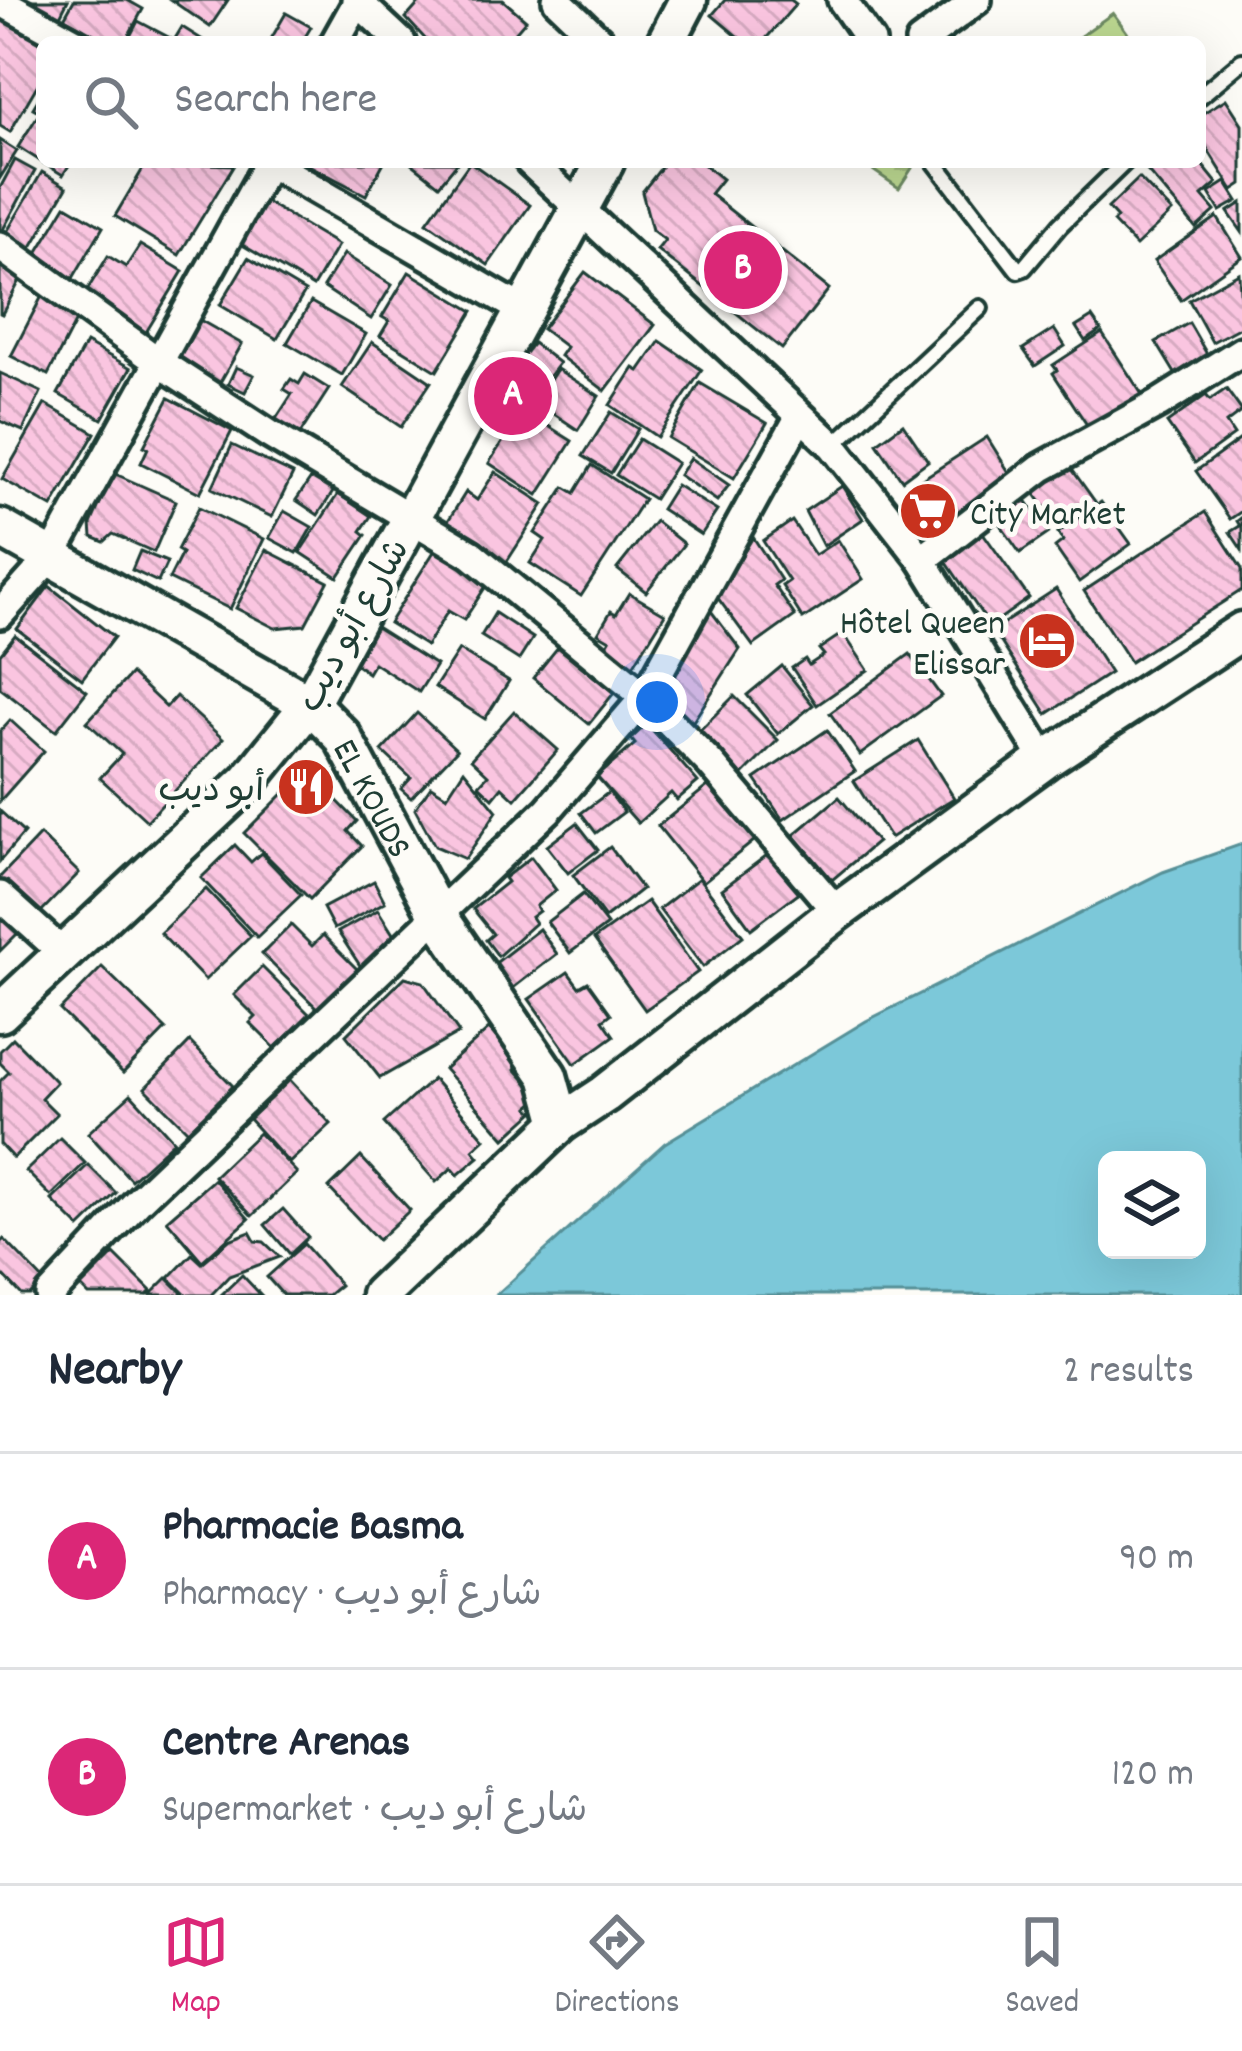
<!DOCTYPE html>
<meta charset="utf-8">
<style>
:root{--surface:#fff;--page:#f2f2f3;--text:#1f2937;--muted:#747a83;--line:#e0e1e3;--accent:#db2777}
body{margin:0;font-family:Dekko,"Playpen Sans Arabic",sans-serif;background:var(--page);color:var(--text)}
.controls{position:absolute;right:36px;bottom:36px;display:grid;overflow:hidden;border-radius:18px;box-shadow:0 12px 48px #0002}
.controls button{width:108px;height:108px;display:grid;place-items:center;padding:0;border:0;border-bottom:3px solid var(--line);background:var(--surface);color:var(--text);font:60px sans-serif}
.you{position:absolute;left:657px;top:702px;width:42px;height:42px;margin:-30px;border:9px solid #fff;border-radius:50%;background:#1a73e8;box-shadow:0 0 0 18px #1a73e833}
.badge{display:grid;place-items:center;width:78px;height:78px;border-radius:50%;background:var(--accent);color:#fff;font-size:39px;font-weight:700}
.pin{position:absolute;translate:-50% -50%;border:6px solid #fff;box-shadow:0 3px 12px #0006}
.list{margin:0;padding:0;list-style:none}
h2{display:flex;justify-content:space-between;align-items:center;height:156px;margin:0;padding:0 48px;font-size:51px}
h2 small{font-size:39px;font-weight:400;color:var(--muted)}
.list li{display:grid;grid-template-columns:78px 1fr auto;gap:36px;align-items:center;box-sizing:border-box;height:216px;padding:0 48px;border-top:3px solid var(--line)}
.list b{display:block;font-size:45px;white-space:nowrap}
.list p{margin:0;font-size:39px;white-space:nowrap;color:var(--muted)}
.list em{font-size:39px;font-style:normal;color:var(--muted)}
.icon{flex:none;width:66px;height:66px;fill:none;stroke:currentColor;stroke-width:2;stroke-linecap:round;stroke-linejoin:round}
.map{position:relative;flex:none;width:1242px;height:1295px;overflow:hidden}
.search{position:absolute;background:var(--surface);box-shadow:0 12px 48px #0002;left:36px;right:36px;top:36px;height:132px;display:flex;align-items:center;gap:30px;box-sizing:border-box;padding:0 42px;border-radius:18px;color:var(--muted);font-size:45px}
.sheet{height:588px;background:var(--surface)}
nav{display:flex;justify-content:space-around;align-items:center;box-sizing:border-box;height:168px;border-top:3px solid var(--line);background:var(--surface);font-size:33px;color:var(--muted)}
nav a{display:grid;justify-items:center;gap:6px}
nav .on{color:var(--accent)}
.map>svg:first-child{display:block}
.green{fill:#bbd790;stroke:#6d8a62;stroke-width:3}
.forest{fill:url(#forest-firs);stroke:#6d8a62;stroke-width:3}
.water{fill:#7bc8d9;stroke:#569097;stroke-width:3;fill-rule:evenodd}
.building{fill:url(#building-back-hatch);stroke:#1f3d34;stroke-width:3}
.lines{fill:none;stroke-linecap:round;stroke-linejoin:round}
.service-casing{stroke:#1f3d34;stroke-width:22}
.minor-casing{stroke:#1f3d34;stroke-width:36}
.secondary-casing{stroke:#1f3d34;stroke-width:45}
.service{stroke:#fdfcf7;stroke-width:14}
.minor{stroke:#fdfcf7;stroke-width:27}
.secondary{stroke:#fdfcf7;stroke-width:36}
.labels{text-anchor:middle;stroke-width:10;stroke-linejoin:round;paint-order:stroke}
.poi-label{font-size:36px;fill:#1f3d34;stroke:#fdfcf7;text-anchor:end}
.street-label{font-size:36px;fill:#1f3d34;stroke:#fdfcf7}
</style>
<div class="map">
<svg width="1242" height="1295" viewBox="0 0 1242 1295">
<defs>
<pattern id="forest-firs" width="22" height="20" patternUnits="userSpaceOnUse" patternTransform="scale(3)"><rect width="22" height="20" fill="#bbd790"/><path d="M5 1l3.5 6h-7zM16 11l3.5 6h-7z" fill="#a0b97d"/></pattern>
<pattern id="building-back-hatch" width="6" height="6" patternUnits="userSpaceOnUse" patternTransform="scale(3)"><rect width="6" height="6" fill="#fac5e0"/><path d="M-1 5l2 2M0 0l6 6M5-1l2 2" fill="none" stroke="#d6aac1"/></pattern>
</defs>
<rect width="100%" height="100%" fill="#fdfcf7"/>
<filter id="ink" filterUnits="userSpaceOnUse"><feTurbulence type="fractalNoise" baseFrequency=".00833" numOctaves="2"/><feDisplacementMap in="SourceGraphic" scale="24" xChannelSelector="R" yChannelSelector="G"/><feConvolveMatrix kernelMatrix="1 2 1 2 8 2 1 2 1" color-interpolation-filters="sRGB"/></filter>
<g filter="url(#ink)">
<polygon class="green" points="1113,13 1134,42 1072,42"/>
<polygon class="forest" points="861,162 916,162 899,188"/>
<path class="water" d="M1242,844v451h-746l169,-152 201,-122 297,-149zM1107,1160h90v90h-90z"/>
<g class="building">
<polygon points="30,0 68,0 60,16"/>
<polygon points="74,0 127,0 143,9 125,42 109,42 64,18"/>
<polygon points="171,0 228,0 210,27"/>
<polygon points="422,0 503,0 526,20 507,42 428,42 406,18"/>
<polygon points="725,0 791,0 796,4 763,42 744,42 712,15"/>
<polygon points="286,13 311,27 302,42 271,39"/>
<polygon points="0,14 48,42 42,42 42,77 10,132 0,126"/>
<polygon points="138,21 170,38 168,42 127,42"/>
<polygon points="182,27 206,42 173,42"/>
<polygon points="42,93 42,162 18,147 40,112 33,108"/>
<polygon points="1226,99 1242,124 1242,184 1233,190 1200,137 1200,115"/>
<polygon points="0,140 17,151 0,178"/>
<polygon points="15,160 35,171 0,235 0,188"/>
<polygon points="42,162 71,162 63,175"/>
<polygon points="147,162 234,165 179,255 115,216"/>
<polygon points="303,162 384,162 366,195"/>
<polygon points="410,162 458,162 439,185"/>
<polygon points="470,162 530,205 488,265 427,222"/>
<polygon points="654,162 701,162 722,179 710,194 829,289 782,349 657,250 665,240 652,230 642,192 661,168"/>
<polygon points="1148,162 1200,162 1217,183 1202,196 1215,211 1196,228 1143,166"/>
<polygon points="42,172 67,187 26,257 1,242"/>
<polygon points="1139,178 1172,212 1136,246 1113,222 1117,218 1108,208"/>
<polygon points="1226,182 1238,201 1220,211 1209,193"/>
<polygon points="264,201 338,245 313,287 239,243"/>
<polygon points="1242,203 1242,232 1228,212"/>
<polygon points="66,205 103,227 69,285 31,263"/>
<polygon points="1217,217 1242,257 1181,300 1154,261"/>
<polygon points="140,245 183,271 145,334 83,297 108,256 126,267"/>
<polygon points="344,254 392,285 371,319 323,287"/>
<polygon points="248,258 305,292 277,339 220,305"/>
<polygon points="0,260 24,273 2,314 0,313"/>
<polygon points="409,272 473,311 437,371 380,336 389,321 382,317"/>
<polygon points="585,272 655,325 605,391 560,356 566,347 542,329"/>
<polygon points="1239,273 1242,326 1212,342 1189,300"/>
<polygon points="43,294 80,313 48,375 11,356"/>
<polygon points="311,302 366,334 342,375 287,343"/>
<polygon points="1092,317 1101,330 1085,341 1076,327"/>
<polygon points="198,319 242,344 218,386 174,361"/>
<polygon points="1189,323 1208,356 1176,375 1156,342"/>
<polygon points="1054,329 1065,346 1035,366 1023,349"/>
<polygon points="1102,333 1143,396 1095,428 1089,428 1053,373 1057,370 1053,365"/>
<polygon points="660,341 702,370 657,437 610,405 634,368 639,371"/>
<polygon points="372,342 431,382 401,427 342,387"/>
<polygon points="86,343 131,368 102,419 58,394"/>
<polygon points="533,343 559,363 528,403 502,383"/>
<polygon points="236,367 254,375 245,392 228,384"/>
<polygon points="557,369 599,396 578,430 536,402"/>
<polygon points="0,373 41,392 23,431 0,421"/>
<polygon points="305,374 329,389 296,440 272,425 292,394 284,389 291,379 299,384"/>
<polygon points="700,383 767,423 734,478 668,438"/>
<polygon points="1226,389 1242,411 1226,423 1234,435 1195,463 1167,423 1206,395 1210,400"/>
<polygon points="169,398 232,431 200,493 141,463 148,448 144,446"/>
<polygon points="45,404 95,433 52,507 2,479"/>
<polygon points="523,410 572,441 538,495 489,463"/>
<polygon points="611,412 638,429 611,473 583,456"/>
<polygon points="903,424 928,461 902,480 877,443"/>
<polygon points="987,437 1012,477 929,531 904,491"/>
<polygon points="1242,438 1242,511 1230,519 1196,471"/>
<polygon points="639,439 677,463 654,499 616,475"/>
<polygon points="232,445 293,474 272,517 212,488"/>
<polygon points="690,458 729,485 717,501 679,475"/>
<polygon points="1066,461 1096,503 1060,529 1030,487"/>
<polygon points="592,465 644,499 581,596 530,563 545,540 535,533 565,487 575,493"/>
<polygon points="495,472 544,504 506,563 446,524 466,492 477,500"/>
<polygon points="113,473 176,501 154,552 113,534 104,542 92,537 91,524"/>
<polygon points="314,474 335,489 318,515 296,500"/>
<polygon points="676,485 717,511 701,535 661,509"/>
<polygon points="842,486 863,519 823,546 805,511"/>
<polygon points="1021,493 1049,533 1020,553 992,513"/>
<polygon points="338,494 371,516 361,531 366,535 338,577 300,552"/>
<polygon points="1101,502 1131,544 1079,582 1055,547 1063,541 1058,533"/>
<polygon points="199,507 264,539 230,609 169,579 182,553 177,550"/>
<polygon points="284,511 312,527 297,553 269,538"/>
<polygon points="1205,512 1242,569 1242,590 1130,662 1084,591"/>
<polygon points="1242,517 1242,550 1230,532 1240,526 1237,521"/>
<polygon points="655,521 684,544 646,592 617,569"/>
<polygon points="792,521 815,555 838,540 863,579 803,619 782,586 789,581 763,541"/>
<polygon points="981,530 1029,598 990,626 943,557"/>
<polygon points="753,537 781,580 774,585 795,616 753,646 717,597"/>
<polygon points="266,550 328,582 305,625 275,628 236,608"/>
<polygon points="435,550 488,583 464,620 448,611 426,646 389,623"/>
<polygon points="140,551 167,562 158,582 132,570"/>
<polygon points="49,586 114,637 82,679 17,629"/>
<polygon points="1056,589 1110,673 1047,714 993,630"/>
<polygon points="629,593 665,614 632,668 604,650 610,640 598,633 611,611 616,614"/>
<polygon points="711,611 740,649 692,723 670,709 672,704 659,696"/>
<polygon points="495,613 533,638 519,660 481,636"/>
<polygon points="376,627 436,665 419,692 374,663 368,673 354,663"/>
<polygon points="843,633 868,670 817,705 792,668 805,659 809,665 824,655 819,649"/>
<polygon points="15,635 87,691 56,731 0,688 0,654"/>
<polygon points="558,647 614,693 589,724 533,678"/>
<polygon points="459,650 509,681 485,719 435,687"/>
<polygon points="910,654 941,696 860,755 830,713"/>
<polygon points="782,666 813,705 778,734 747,695"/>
<polygon points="131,674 166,707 176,696 223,739 147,821 100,778 122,754 87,722"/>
<polygon points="734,696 778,740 739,779 695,735"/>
<polygon points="514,711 558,750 515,799 502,787 493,798 479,785 488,775 471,759"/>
<polygon points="417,713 457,750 411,798 401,789 411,778 382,751"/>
<polygon points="10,720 44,751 0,801 0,731"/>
<polygon points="647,724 698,782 677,800 671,793 638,823 597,777 635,744 631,739"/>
<polygon points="827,730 855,771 783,820 755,779"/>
<polygon points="918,740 954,798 890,838 854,781"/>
<polygon points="307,770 357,821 348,831 362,846 310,899 244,833"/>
<polygon points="464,770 497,811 465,859 435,846 415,809 431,786 447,796"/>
<polygon points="714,781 759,837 703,882 658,826"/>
<polygon points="609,792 624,812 596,833 581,813"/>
<polygon points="839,797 877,842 832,880 794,835"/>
<polygon points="0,811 24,833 0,861"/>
<polygon points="577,823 598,850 568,873 547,846"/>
<polygon points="40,835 79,873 36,917 0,882 0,877"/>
<polygon points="235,845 251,862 261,853 301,895 257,937 201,878"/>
<polygon points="610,847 642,889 605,918 573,875"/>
<polygon points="771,852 801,891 751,929 722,889"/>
<polygon points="531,857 556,890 536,906 539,911 531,917 535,923 498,956 486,940 493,934 473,909 507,882 504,878"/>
<polygon points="699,878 743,936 703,967 659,909"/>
<polygon points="374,881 385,902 334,929 323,908"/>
<polygon points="206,889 251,936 205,980 160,933"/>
<polygon points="583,894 607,925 570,953 547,922"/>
<polygon points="647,901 698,972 645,1010 594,939"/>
<polygon points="0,906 23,928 0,951"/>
<polygon points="378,910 393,934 391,941 363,970 338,932"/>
<polygon points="291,925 312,946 323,935 360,972 321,1012 262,954"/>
<polygon points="539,929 557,954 512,989 493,965"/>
<polygon points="102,967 166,1029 123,1073 60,1010"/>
<polygon points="262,967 309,1014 275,1048 250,1023 256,1017 234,995"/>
<polygon points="568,972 579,987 588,982 611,1014 603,1020 614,1036 575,1064 529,999"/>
<polygon points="405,977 423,982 459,1033 380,1078 346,1035"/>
<polygon points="489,1029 519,1064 515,1069 540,1097 529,1107 534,1112 505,1138 444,1069"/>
<polygon points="13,1038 56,1082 41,1098 57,1114 13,1158 0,1144 0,1081 9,1072 0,1063 0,1051"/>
<polygon points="190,1042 233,1086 188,1131 145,1088"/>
<polygon points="433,1079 485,1139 473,1150 479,1157 458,1175 452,1168 436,1182 384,1123"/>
<polygon points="290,1080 331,1124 289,1163 249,1119"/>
<polygon points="131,1094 174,1141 131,1180 88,1133"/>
<polygon points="259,1133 297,1173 252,1216 214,1176"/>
<polygon points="60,1138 85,1163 51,1196 26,1171"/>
<polygon points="361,1157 410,1210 378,1240 329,1188"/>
<polygon points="88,1165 116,1193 80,1228 52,1200"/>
<polygon points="214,1179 249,1219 202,1261 167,1220"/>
<polygon points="283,1209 308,1237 290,1254 265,1225"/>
<polygon points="250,1232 255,1241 264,1242 280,1257 229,1276 211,1295 186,1295 169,1278 192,1254 202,1263 229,1240"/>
<polygon points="4,1239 44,1281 30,1295 22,1295 0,1272 0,1243"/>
<polygon points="304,1244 340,1285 328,1295 283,1295 267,1277"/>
<polygon points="114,1254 151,1291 147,1295 89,1295 81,1287"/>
<polygon points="242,1275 261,1295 221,1295"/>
<polygon points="167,1278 184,1295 150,1295"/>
</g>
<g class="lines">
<defs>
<g id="service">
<polyline points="1200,96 1242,61"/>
<polyline points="935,162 1018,270 1024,268 1060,225 1125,162"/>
<polyline points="833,446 980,308"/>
</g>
<g id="minor">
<polyline points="356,0 401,42"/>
<polyline points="557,0 601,42"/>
<polyline points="842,0 871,42"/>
<polyline points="0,1 74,42"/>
<polyline points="335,42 358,1"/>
<polyline points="920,42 977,0"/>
<polyline points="268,162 526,312"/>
<polyline points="530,162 833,446 922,560 1045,760"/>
<polyline points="0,246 160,363 269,434 471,554 645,697 710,763 837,912"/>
<polyline points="922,560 1041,468 1158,404 1242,351"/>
<polyline points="0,614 52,556 269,162"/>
<polyline points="0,896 62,952"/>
<polyline points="50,1295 139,1200 548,810 645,697 800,416"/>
</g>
<g id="secondary">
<polyline points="666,42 688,0"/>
<path id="s1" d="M0,528l310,176 32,32 95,178 111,162 13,47"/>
<polyline points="0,1013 248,781 310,704 605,162"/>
<polyline points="380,1295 561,1123 605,1094 837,912 1045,760 1242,631"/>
</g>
</defs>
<use href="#service" class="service-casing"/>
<use href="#minor" class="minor-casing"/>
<use href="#secondary" class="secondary-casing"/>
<use href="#service" class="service"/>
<use href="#minor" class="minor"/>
<use href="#secondary" class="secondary"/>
</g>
</g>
<defs>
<symbol id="supermarket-disc" viewBox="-11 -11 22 22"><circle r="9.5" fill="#c8321e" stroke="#fdfcf7"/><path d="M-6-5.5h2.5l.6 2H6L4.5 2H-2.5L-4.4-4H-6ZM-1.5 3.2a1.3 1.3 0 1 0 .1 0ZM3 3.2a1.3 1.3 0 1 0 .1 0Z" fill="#fff"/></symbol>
<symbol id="hotel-disc" viewBox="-11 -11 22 22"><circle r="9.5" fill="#c8321e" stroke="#fdfcf7"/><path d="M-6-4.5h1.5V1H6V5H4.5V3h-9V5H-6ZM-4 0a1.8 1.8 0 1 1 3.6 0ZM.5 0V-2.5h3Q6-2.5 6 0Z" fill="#fff"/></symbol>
<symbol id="restaurant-disc" viewBox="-11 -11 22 22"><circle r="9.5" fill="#c8321e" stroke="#fdfcf7"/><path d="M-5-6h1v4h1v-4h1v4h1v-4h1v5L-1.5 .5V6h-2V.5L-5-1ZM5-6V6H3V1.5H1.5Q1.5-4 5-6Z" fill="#fff"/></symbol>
</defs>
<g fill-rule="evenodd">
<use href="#supermarket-disc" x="895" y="478" width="66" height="66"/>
<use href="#hotel-disc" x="1014" y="608" width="66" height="66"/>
<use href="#restaurant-disc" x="273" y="754" width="66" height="66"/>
</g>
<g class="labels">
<g class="poi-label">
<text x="970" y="524" text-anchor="start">City Market</text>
<text x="1005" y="633">Hôtel Queen<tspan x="1005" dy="41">Elissar</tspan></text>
<text x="264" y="800">أبو ديب</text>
</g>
<g class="street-label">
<text transform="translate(351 624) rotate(-61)" y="13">شارع أبو ديب</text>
<text dy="13" stroke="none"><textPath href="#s1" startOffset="471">EL KOUDS</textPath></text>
</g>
</g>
</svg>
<div class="controls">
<button><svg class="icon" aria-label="layers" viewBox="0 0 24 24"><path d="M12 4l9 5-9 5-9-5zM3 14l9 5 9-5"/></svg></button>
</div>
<div class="you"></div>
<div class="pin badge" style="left:513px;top:396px">A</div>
<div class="pin badge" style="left:743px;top:270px">B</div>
<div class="search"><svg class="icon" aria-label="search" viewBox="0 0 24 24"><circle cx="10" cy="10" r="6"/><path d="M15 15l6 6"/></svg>Search here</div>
</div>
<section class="sheet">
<h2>Nearby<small>2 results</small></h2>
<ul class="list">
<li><span class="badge">A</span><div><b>Pharmacie Basma</b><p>Pharmacy · شارع أبو ديب</p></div><em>90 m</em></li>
<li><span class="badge">B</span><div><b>Centre Arenas</b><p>Supermarket · شارع أبو ديب</p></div><em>120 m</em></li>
</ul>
</section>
<nav>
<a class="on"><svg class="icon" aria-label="map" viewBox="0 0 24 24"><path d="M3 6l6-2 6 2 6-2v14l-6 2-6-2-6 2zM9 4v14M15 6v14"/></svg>Map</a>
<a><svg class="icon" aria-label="directions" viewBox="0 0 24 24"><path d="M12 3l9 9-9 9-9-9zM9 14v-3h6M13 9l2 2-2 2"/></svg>Directions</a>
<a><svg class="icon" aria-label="saved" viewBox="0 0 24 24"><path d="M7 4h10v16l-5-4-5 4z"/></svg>Saved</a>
</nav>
